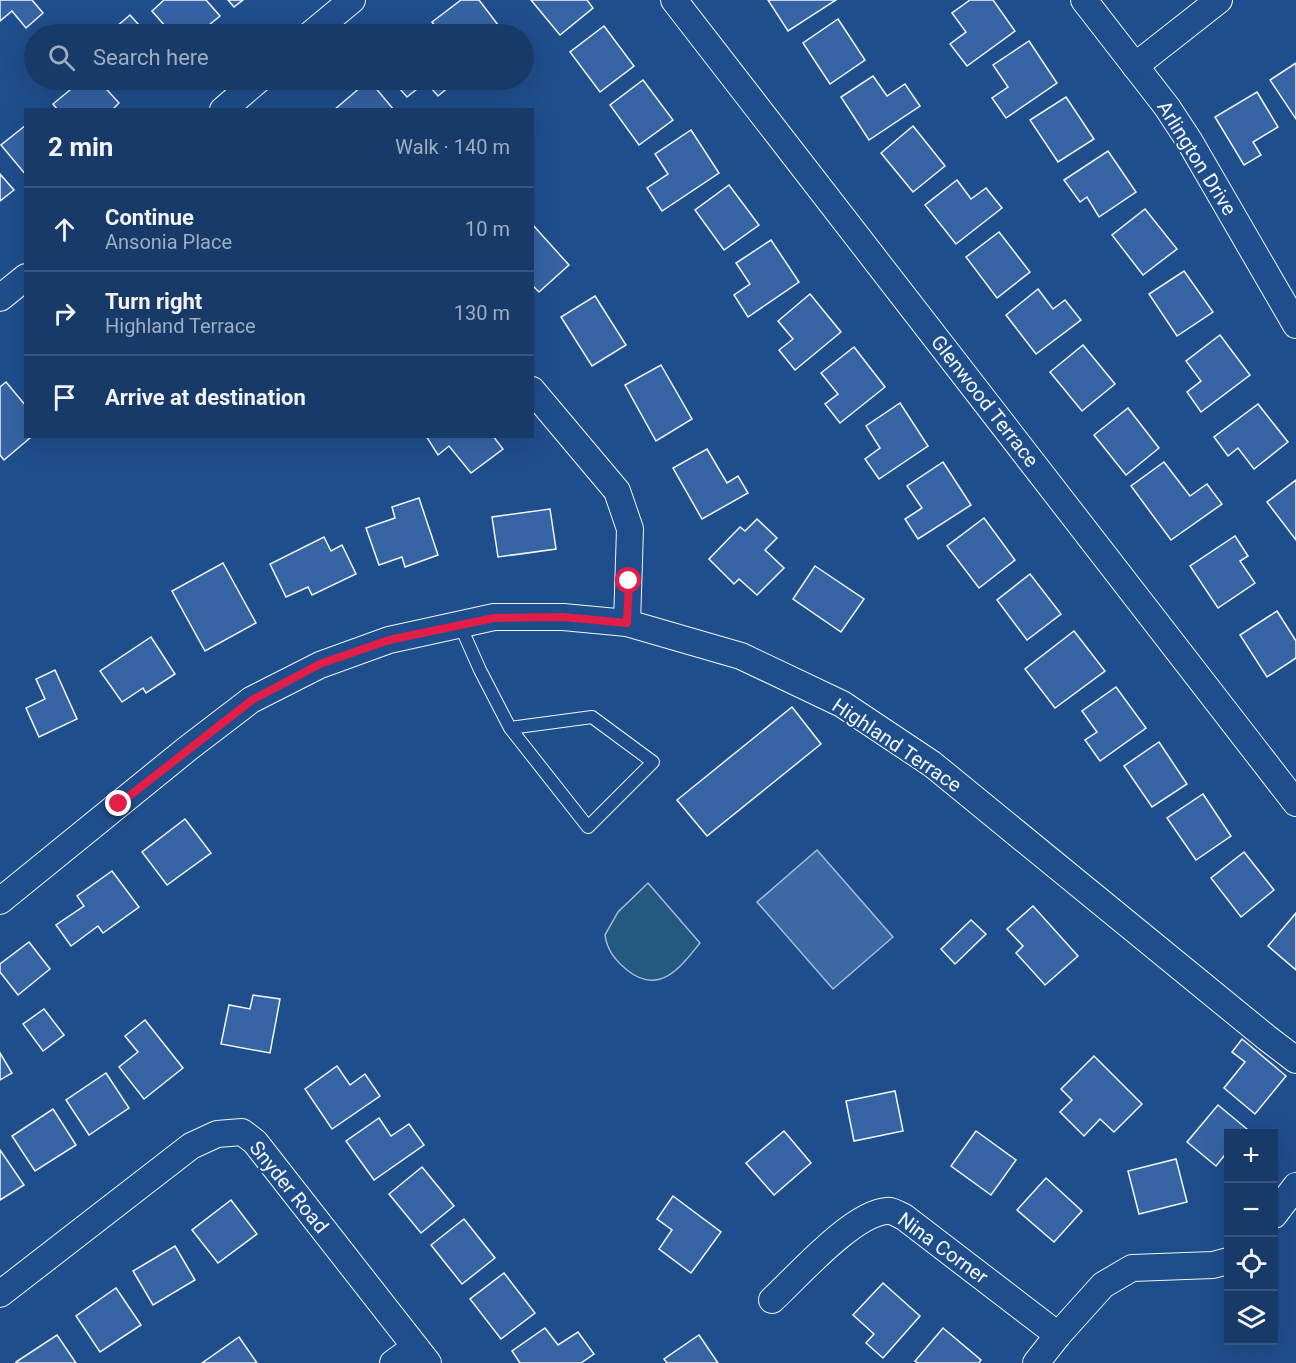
<!DOCTYPE html>
<meta charset="utf-8">
<style>
:root{--surface:#173a69;--page:#244571;--text:#f1f3f6;--muted:#9eadc0;--line:#36547d}
body{margin:0;font-family:Roboto,sans-serif;background:var(--page);color:var(--text)}
.controls{position:absolute;right:18px;bottom:18px;display:grid;overflow:hidden;border-radius:0px;box-shadow:0 6px 24px #0002}
.controls button{width:54px;height:54px;display:grid;place-items:center;padding:0;border:0;border-bottom:2px solid var(--line);background:var(--surface);color:var(--text);font:30px sans-serif}
.stop{position:absolute;width:18px;height:18px;margin:-14px;border:4px solid #e11d48;border-radius:50%;background:#fff}
.stop.end{background:#e11d48;border-color:#fff;box-shadow:0 2px 6px #0008}
.list{margin:0;padding:0;list-style:none}
h2{display:flex;justify-content:space-between;align-items:center;height:78px;margin:0;padding:0 24px;font-size:26px}
h2 small{font-size:20px;font-weight:400;color:var(--muted)}
.list li{display:grid;grid-template-columns:39px 1fr auto;gap:18px;align-items:center;box-sizing:border-box;height:84px;padding:0 24px;border-top:2px solid var(--line)}
.list b{display:block;font-size:22px;white-space:nowrap}
.list p{margin:0;font-size:20px;white-space:nowrap;color:var(--muted)}
.list em{font-size:20px;font-style:normal;color:var(--muted)}
.icon{flex:none;width:33px;height:33px;fill:none;stroke:currentColor;stroke-width:2;stroke-linecap:round;stroke-linejoin:round}
.map{position:relative;flex:none;width:1296px;height:1363px;overflow:hidden}
.search{position:absolute;background:var(--surface);box-shadow:0 6px 24px #0002;left:24px;top:24px;width:510px;height:66px;display:flex;align-items:center;gap:15px;box-sizing:border-box;padding:0 21px;border-radius:33px;color:var(--muted);font-size:22px}
.panel{position:absolute;background:var(--surface);box-shadow:0 6px 24px #0002;left:24px;top:108px;width:510px;height:330px;border-radius:0px}
.map>svg:first-child{display:block}
.green{fill:#245a82;stroke:#a8bbd7;stroke-width:1.5}
.water{fill:#3b69a3;stroke:#a8bbd7;stroke-width:1.5}
.building{fill:#3563a3;stroke:#f2f6ff;stroke-width:1.5}
.lines{fill:none;stroke-linecap:round;stroke-linejoin:round}
.lane-casing{stroke:#f2f6ff;stroke-width:14}
.street-casing{stroke:#f2f6ff;stroke-width:28}
.lane{stroke:#1f4e8c;stroke-width:12}
.street{stroke:#1f4e8c;stroke-width:26}
.route{stroke:#e11d48;stroke-width:8}
.labels{text-anchor:middle;stroke-width:4.5;stroke-linejoin:round;paint-order:stroke}
.street-label{font-size:20px;fill:#f2f6ff;stroke:#1f4e8c}
</style>
<div class="map">
<svg width="1296" height="1363" viewBox="0 0 1296 1363">
<rect width="100%" height="100%" fill="#1f4e8c"/>
<path class="green" d="M648,883l52,60c-20,25 -41,53 -73,27 -12,-10 -20,-20 -22,-35l13,-23z"/>
<polygon class="water" points="817,850 893,937 833,989 757,902"/>
<g class="building">
<polygon points="0,0 32,0 43,13 26,28 12,11 0,21"/>
<polygon points="164,0 206,0 220,16 198,34 172,34 152,11"/>
<polygon points="228,0 243,0 234,7"/>
<polygon points="461,0 479,0 505,34 442,34 432,22"/>
<polygon points="531,0 587,0 593,8 560,35"/>
<polygon points="768,0 836,0 788,31"/>
<polygon points="970,0 993,0 1015,31 967,66 950,44 966,32 952,13"/>
<polygon points="130,15 147,34 112,34 110,32"/>
<polygon points="838,19 865,60 830,84 803,43"/>
<polygon points="604,26 634,66 600,92 570,52"/>
<polygon points="1029,41 1057,83 1006,118 992,98 1008,87 993,65"/>
<polygon points="1296,63 1296,119 1270,80"/>
<polygon points="873,76 887,96 905,84 920,106 869,140 841,97"/>
<polygon points="82,80 98,80 119,103 112,110 58,110 53,104"/>
<polygon points="124,80 143,80 132,89"/>
<polygon points="369,80 394,110 334,110"/>
<polygon points="392,80 457,80 438,96 426,82 407,97"/>
<polygon points="643,80 673,120 639,145 610,105"/>
<polygon points="1257,92 1278,127 1253,142 1261,155 1244,165 1215,117"/>
<polygon points="1066,97 1094,139 1058,162 1030,120"/>
<polygon points="26,125 26,175 1,145"/>
<polygon points="913,126 945,166 913,192 881,153"/>
<polygon points="691,130 719,173 662,211 647,188 668,174 655,154"/>
<polygon points="1108,151 1136,192 1099,217 1087,197 1080,202 1064,180"/>
<polygon points="0,174 14,190 0,201"/>
<polygon points="957,180 971,199 986,188 1002,208 956,244 925,205"/>
<polygon points="729,185 759,225 724,250 695,210"/>
<polygon points="1145,209 1177,249 1143,275 1112,235"/>
<polygon points="532,224 569,265 539,292 532,285"/>
<polygon points="999,232 1030,272 997,298 966,257"/>
<polygon points="771,240 799,282 748,317 734,295 750,284 736,263"/>
<polygon points="1184,271 1213,312 1177,336 1149,294"/>
<polygon points="1038,289 1053,309 1065,300 1081,320 1036,354 1006,315"/>
<polygon points="810,294 841,332 795,370 779,350 793,339 778,321"/>
<polygon points="595,296 626,345 592,366 561,317"/>
<polygon points="1220,335 1250,375 1201,412 1187,392 1201,381 1186,361"/>
<polygon points="1083,345 1115,384 1082,411 1050,372"/>
<polygon points="854,347 885,387 840,423 825,404 838,394 821,373"/>
<polygon points="661,365 692,419 656,441 625,385"/>
<polygon points="6,382 26,406 26,436 30,438 4,460 0,455 0,387"/>
<polygon points="900,403 928,446 879,479 865,459 880,448 866,426"/>
<polygon points="1258,404 1288,442 1254,469 1238,448 1228,456 1214,437"/>
<polygon points="1128,408 1159,448 1126,475 1094,435"/>
<polygon points="426,436 493,436 503,449 471,473 449,446 438,455"/>
<polygon points="707,449 727,483 738,476 748,493 702,519 673,468"/>
<polygon points="943,462 971,505 918,539 905,519 922,508 907,486"/>
<polygon points="1164,462 1190,496 1207,484 1222,504 1171,540 1131,486"/>
<polygon points="1296,480 1296,540 1267,502"/>
<polygon points="419,498 438,555 405,567 402,557 379,565 366,528 395,518 392,507"/>
<polygon points="550,509 556,549 498,557 492,517"/>
<polygon points="984,518 1015,560 979,588 947,546"/>
<polygon points="757,519 777,538 765,550 784,568 757,595 739,579 734,584 709,559 740,527 745,531"/>
<polygon points="1235,536 1248,556 1240,561 1255,583 1218,608 1190,566"/>
<polygon points="324,537 331,551 342,545 356,574 312,595 308,587 286,597 270,564"/>
<polygon points="223,563 256,623 205,651 172,591"/>
<polygon points="815,566 864,599 841,632 793,599"/>
<polygon points="1030,574 1061,614 1027,640 997,600"/>
<polygon points="1277,611 1296,641 1296,658 1267,677 1240,635"/>
<polygon points="1074,631 1105,671 1055,708 1025,669"/>
<polygon points="151,637 175,674 146,693 143,688 122,702 100,671"/>
<polygon points="55,670 77,719 39,737 26,708 45,699 36,679"/>
<polygon points="1116,687 1146,728 1100,761 1085,740 1097,732 1082,711"/>
<polygon points="792,707 821,744 707,836 677,800"/>
<polygon points="1159,742 1187,784 1152,807 1124,766"/>
<polygon points="1203,794 1231,836 1196,860 1167,818"/>
<polygon points="185,819 211,853 167,885 142,852"/>
<polygon points="1244,852 1274,890 1241,917 1211,878"/>
<polygon points="112,871 139,907 103,933 98,926 71,946 56,925 84,906 77,896"/>
<polygon points="1033,906 1078,956 1045,985 1016,953 1023,946 1007,929"/>
<polygon points="1296,913 1296,970 1268,946"/>
<polygon points="971,920 986,934 955,964 941,949"/>
<polygon points="29,942 50,969 18,995 0,972 0,964"/>
<polygon points="253,995 280,999 270,1053 221,1044 229,1005 250,1009"/>
<polygon points="44,1009 64,1035 43,1051 23,1024"/>
<polygon points="145,1020 183,1068 144,1099 119,1067 138,1052 125,1036"/>
<polygon points="1242,1039 1286,1076 1255,1114 1224,1088 1245,1062 1232,1052"/>
<polygon points="0,1053 12,1073 0,1080"/>
<polygon points="1094,1056 1142,1104 1114,1132 1100,1119 1084,1136 1060,1112 1072,1100 1061,1089"/>
<polygon points="337,1066 350,1085 365,1074 380,1096 332,1129 305,1089"/>
<polygon points="106,1073 129,1108 89,1135 66,1100"/>
<polygon points="895,1091 903,1131 854,1141 846,1101"/>
<polygon points="1218,1105 1247,1129 1243,1134 1228,1134 1228,1151 1216,1166 1187,1142"/>
<polygon points="53,1109 76,1145 35,1171 12,1136"/>
<polygon points="379,1118 391,1136 409,1124 424,1145 374,1180 346,1141"/>
<polygon points="784,1131 811,1163 774,1195 746,1163"/>
<polygon points="976,1131 1016,1160 991,1195 951,1166"/>
<polygon points="0,1150 24,1185 0,1200"/>
<polygon points="1176,1159 1187,1202 1139,1214 1128,1171"/>
<polygon points="422,1167 454,1206 421,1233 389,1194"/>
<polygon points="1046,1178 1082,1211 1054,1242 1017,1210"/>
<polygon points="673,1196 721,1232 691,1273 659,1249 672,1230 657,1219"/>
<polygon points="231,1200 257,1234 218,1263 192,1230"/>
<polygon points="464,1219 495,1258 462,1284 431,1245"/>
<polygon points="175,1246 195,1280 153,1305 133,1271"/>
<polygon points="504,1273 535,1313 501,1339 470,1299"/>
<polygon points="883,1283 920,1316 883,1358 866,1343 874,1334 853,1315"/>
<polygon points="116,1288 141,1325 100,1352 76,1316"/>
<polygon points="545,1328 558,1345 578,1332 594,1354 581,1363 520,1363 512,1351"/>
<polygon points="943,1328 981,1360 979,1363 918,1363 915,1361"/>
<polygon points="57,1335 76,1363 16,1363 16,1362"/>
<polygon points="699,1335 718,1363 667,1363 664,1359"/>
<polygon points="239,1337 257,1363 202,1363"/>
</g>
<g class="lines">
<defs>
<polyline id="lane" points="460,625 480,670 510,728 588,827 653,762 592,717 510,728"/>
<g id="street">
<polyline points="674,0 1296,803"/>
<polyline points="1084,0 1167,107 1190,142 1296,325"/>
<polyline points="311,34 352,0"/>
<polyline points="1135,66 1219,0"/>
<polyline points="223,110 258,80"/>
<polyline points="0,298 26,277"/>
<polyline points="532,390 617,491 630,529 627,623"/>
<polyline points="0,901 187,749 251,700 320,665 389,640 494,617 563,617 627,623 741,656 842,704 932,764 1267,1038 1296,1060"/>
<polyline points="1274,1215 1296,1186"/>
<polyline points="0,1294 191,1146 217,1134 242,1132 255,1142 428,1363"/>
<path d="M772,1300c26,-24 81,-87 115,-89 5,-1 12,4 17,6l154,118"/>
<polyline points="393,1363 415,1347"/>
<polyline points="1036,1363 1058,1335 1103,1285 1132,1268 1213,1265 1228,1261"/>
</g>
</defs>
<use href="#lane" class="lane-casing"/>
<use href="#street" class="street-casing"/>
<use href="#lane" class="lane"/>
<use href="#street" class="street"/>
</g>
<g class="lines">
<polyline class="route" points="119,804 252,700 320,664 389,640 494,618 563,617 627,623 629,581"/>
</g>
<g class="labels">
<g class="street-label">
<text transform="translate(1197 158) rotate(58)" y="7">Arlington Drive</text>
<text transform="translate(985 401) rotate(52)" y="7">Glenwood Terrace</text>
<text transform="translate(897 745) rotate(34)" y="7">Highland Terrace</text>
<text transform="translate(289 1187) rotate(51)" y="7">Snyder Road</text>
<text transform="translate(943 1248) rotate(36)" y="7">Nina Corner</text>
</g>
</g>
</svg>
<div class="controls">
<button>+</button>
<button>−</button>
<button><svg class="icon" aria-label="locate" viewBox="0 0 24 24"><circle cx="12" cy="12" r="6"/><path d="M12 2v4M12 18v4M2 12h4M18 12h4"/></svg></button>
<button><svg class="icon" aria-label="layers" viewBox="0 0 24 24"><path d="M12 4l9 5-9 5-9-5zM3 14l9 5 9-5"/></svg></button>
</div>
<div class="stop" style="left:629px;top:581px"></div>
<div class="stop end" style="left:119px;top:804px"></div>
<div class="search"><svg class="icon" aria-label="search" viewBox="0 0 24 24"><circle cx="10" cy="10" r="6"/><path d="M15 15l6 6"/></svg>Search here</div>
<section class="panel">
<h2>2 min<small>Walk · 140 m</small></h2>
<ul class="list">
<li><svg class="icon" aria-label="ahead" viewBox="0 0 24 24"><path d="M12 20V5M6 11l6-6 6 6"/></svg><div><b>Continue</b><p>Ansonia Place</p></div><em>10 m</em></li>
<li><svg class="icon" aria-label="right" viewBox="0 0 24 24"><path d="M7 20v-9h11M14 6l5 5-5 5"/></svg><div><b>Turn right</b><p>Highland Terrace</p></div><em>130 m</em></li>
<li><svg class="icon" aria-label="arrive" viewBox="0 0 24 24"><path d="M6 21V4h12l-3 4 3 4H6"/></svg><div><b>Arrive at destination</b></div></li>
</ul>
</section>
</div>
